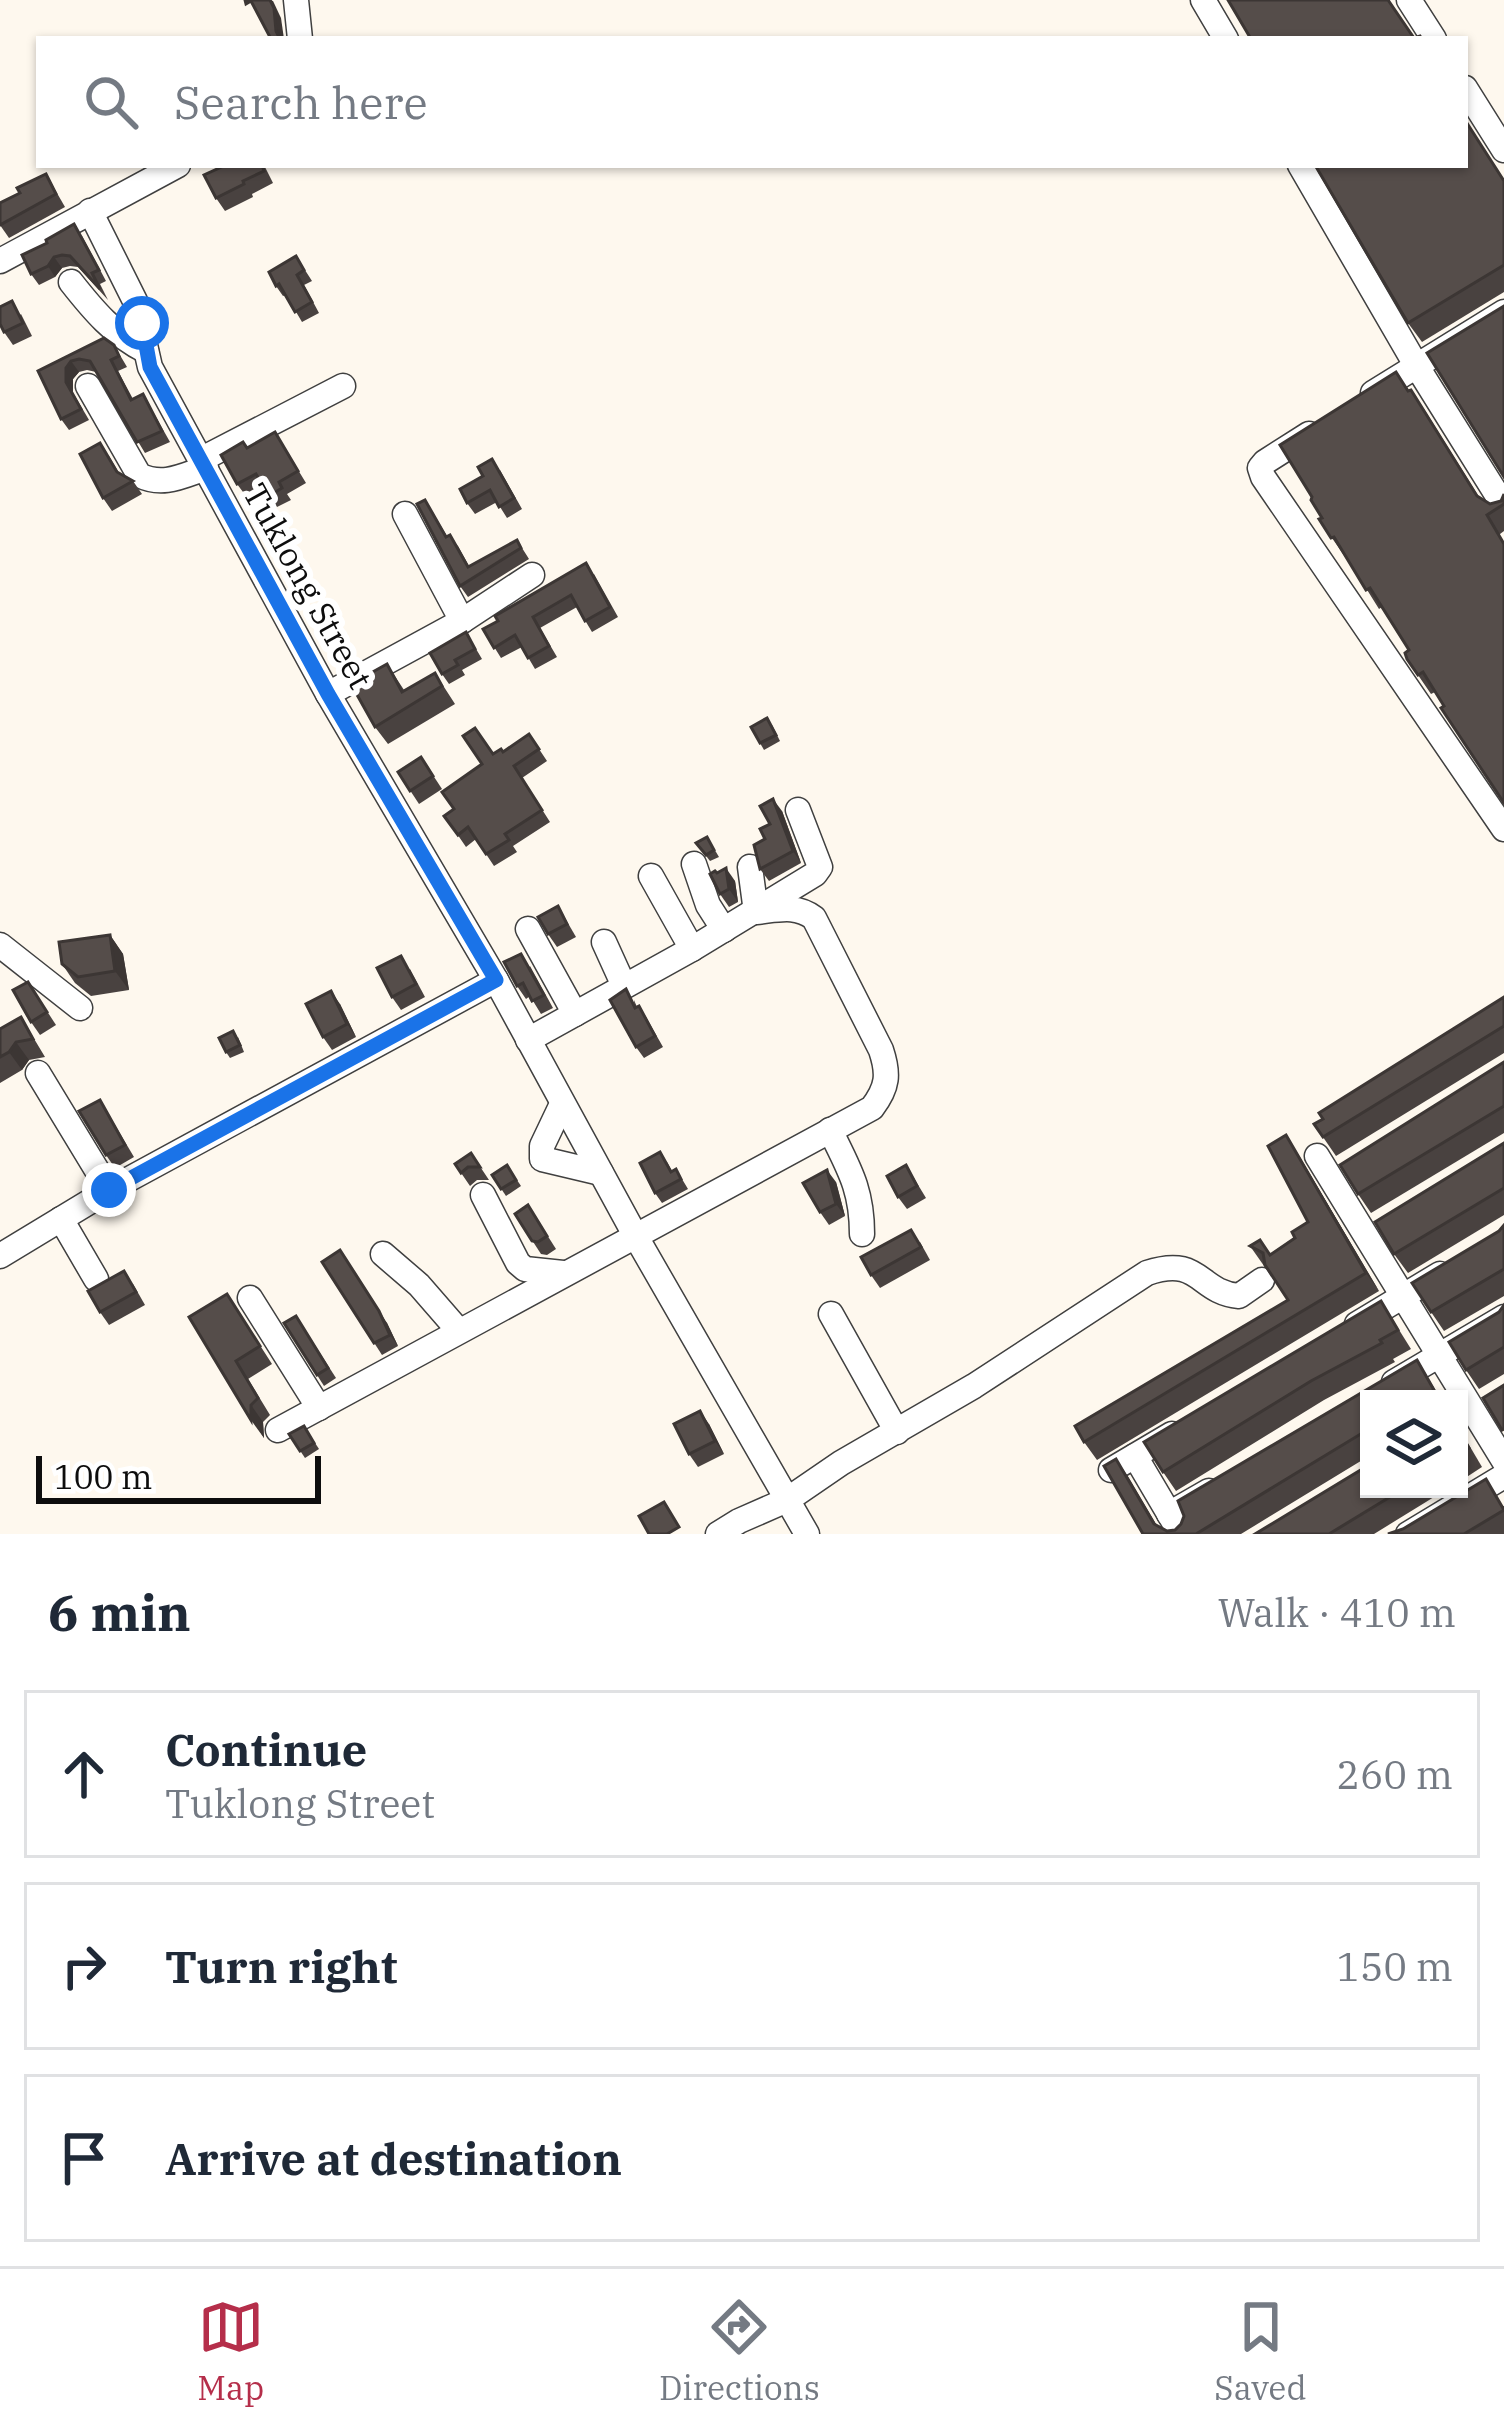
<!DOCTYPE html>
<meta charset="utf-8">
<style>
:root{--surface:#fff;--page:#f2f2f3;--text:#1f2937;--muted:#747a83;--line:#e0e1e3;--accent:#b52e4a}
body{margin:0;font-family:"IBM Plex Serif",serif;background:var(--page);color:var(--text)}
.controls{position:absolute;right:36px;bottom:36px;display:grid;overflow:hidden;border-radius:0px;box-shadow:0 3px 9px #0004}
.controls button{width:108px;height:108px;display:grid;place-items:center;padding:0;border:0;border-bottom:3px solid var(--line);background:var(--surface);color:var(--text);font:60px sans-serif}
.scale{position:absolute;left:36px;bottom:30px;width:285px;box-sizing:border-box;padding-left:12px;border:6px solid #0d0d0d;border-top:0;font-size:33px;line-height:42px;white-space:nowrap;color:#0d0d0d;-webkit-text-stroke:9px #fff;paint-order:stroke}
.stop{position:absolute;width:36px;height:36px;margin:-27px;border:9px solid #1a73e8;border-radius:50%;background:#fff}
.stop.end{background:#1a73e8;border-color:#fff;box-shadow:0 3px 12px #0008}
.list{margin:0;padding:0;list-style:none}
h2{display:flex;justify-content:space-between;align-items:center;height:156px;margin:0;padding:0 48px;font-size:51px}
h2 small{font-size:39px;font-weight:400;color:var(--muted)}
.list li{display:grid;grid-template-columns:78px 1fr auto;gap:36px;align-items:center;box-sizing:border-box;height:168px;margin:0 24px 24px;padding:0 24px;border:3px solid var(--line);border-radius:0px}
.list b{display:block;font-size:45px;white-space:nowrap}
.list p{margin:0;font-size:39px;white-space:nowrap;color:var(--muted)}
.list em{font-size:39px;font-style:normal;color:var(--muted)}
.icon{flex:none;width:66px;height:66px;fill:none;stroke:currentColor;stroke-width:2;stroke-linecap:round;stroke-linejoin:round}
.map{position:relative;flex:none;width:1504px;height:1534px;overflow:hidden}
.search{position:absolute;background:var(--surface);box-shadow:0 3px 9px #0004;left:36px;right:36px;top:36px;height:132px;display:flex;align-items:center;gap:30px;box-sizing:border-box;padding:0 42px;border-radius:0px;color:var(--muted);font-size:45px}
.sheet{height:732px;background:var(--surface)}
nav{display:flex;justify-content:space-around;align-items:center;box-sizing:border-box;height:168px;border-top:3px solid var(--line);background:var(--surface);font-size:33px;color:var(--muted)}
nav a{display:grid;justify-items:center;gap:6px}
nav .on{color:var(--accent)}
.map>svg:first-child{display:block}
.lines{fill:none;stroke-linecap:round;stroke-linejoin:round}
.minor-casing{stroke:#404040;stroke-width:27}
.minor{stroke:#fff;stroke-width:24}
.wall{fill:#494240}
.shaded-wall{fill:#3c3634}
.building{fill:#554d4a;stroke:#3c3634;stroke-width:3}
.route{stroke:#1a73e8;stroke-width:15}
.labels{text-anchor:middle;stroke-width:12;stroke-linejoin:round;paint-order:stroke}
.street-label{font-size:33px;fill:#0d0d0d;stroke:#fff}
</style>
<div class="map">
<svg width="1504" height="1534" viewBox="0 0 1504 1534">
<rect width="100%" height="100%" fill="#fef8ee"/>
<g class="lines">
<defs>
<g id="minor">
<polyline points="296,0 300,39"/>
<polyline points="1203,0 1226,39"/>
<polyline points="1409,0 1434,39"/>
<polyline points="1465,88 1504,150"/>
<polyline points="1300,165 1416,365 1504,506"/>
<polyline points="90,211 135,301 150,367 328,694 496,980"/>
<polyline points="0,261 178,165"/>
<path d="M71,282c22,28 43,53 75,69"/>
<path d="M88,386l51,89c24,12 43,1 67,-7"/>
<polyline points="1373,393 1504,312"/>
<polyline points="1309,434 1265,462 1260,468 1263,477 1504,829"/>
<polyline points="202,459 343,386"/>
<polyline points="405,514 462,621"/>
<polyline points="328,694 462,621 532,575"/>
<polyline points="694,864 708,905 724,930"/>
<polyline points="651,876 692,949"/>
<polyline points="528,929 575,1014"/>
<polyline points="604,942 624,986"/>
<polyline points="0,945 80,1008"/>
<polyline points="528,1040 692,949 815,874 820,867 798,810"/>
<polyline points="38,1073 109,1190"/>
<polyline points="562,1104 542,1146 542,1159 601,1173"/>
<path d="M830,1130c19,39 32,59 32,104"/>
<polyline points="1317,1156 1504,1461"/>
<polyline points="483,1195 518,1263 525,1269 563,1273"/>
<polyline points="61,1219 96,1279"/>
<polyline points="383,1254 419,1285 459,1331"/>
<polyline points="0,1256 109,1190 496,980 635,1235 807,1534"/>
<polyline points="250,1298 319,1408"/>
<polyline points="831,1314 897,1432"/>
<polyline points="1357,1324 1440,1274"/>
<polyline points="1394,1382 1504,1317"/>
<path d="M278,1430l594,-322c16,-21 17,-34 9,-58l-67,-132c-18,-14 -37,-8 -58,-6l-6,-45"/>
<polyline points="1135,1456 1181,1534"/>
<polyline points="1111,1470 1172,1434"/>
<polyline points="1169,1514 1209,1491"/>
<path d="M718,1534l21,-13 48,-21 54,-37 133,-77 173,-113c54,-18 50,19 92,23l23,-16"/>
<polyline points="1408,1534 1504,1476"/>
</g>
</defs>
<use href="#minor" class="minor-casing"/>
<use href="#minor" class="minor"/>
</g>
<g class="wall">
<polygon points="264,165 273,183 252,194 253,197 225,211 216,198"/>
<polygon points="46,174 65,207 9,238 0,225 20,193"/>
<polygon points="1504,178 1504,292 1422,342 1408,323"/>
<polygon points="82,236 106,281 100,284 108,300 78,267 70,266 62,268 55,277 39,285 31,274"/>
<polygon points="296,256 312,281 304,285 319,313 302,322 286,295 283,296 276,286"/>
<polygon points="21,314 32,336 13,345 4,332"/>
<polygon points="114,345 127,367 118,371 133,399 143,394 170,442 145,453 96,372 87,370 79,372 73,379 73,393 89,420 69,430 61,419 38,371"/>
<polygon points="1409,390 1424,409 1479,497 1490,504 1501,501 1504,494 1504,531 1500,534 1444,706 1435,692 1431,694 1407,659 1409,650 1382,607 1379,609 1346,556 1345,557 1319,519"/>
<polygon points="275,432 306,483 287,494 291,500 277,507 263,486 246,496 237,484 247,448"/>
<polygon points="109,456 119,473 133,481 142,494 112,511 103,498"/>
<polygon points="500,470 522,509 507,518 497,502 475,514 467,503"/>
<polygon points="425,500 447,536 458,546 469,566 517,540 529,559 468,597 460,586"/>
<polygon points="594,574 618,617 592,632 577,607 540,628 557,657 535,669 522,647 501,658 483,629"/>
<polygon points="466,632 482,659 462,670 465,675 449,684 442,674"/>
<polygon points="387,664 404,690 435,673 455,704 388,744 375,727"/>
<polygon points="772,725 780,741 764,750 760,743"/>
<polygon points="529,734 547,761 522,778 550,822 513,846 517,852 494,866 476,839 466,847 453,828 454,809 482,764 493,754 503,752"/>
<polygon points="421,757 442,789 419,804 398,772"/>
<polygon points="782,811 801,863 769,881 760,869 765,839 770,824"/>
<polygon points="707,837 719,857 710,861 696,843"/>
<polygon points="717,873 735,881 738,902 729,907 720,894"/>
<polygon points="558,906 576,937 557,947 548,934"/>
<polygon points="110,935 123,954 129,990 91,996 75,983 62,964"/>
<polygon points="530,966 553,1008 541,1014 530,996 526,999 517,986"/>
<polygon points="410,969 425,997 401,1010 392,997"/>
<polygon points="28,982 56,1025 40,1035 31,1022"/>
<polygon points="1504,997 1504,1053 1336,1156 1314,1124"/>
<polygon points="634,1000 637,1007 639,1006 646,1017 663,1047 644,1058 636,1047"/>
<polygon points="340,1004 356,1037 332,1050 323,1037"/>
<polygon points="21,1017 45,1057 29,1060 22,1070 0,1083 0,1029"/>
<polygon points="238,1037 244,1052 230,1058 226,1052"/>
<polygon points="1504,1062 1504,1133 1371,1213 1358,1194"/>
<polygon points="100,1100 134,1157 115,1168 106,1155"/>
<polygon points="1504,1143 1504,1215 1408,1273 1394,1254"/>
<polygon points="471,1153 489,1180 477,1180 470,1186 455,1164"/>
<polygon points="1298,1154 1379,1291 1097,1460 1084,1442 1288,1300 1250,1246 1270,1254 1295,1238 1308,1222"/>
<polygon points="667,1162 672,1171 676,1169 688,1189 662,1203 655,1193"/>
<polygon points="507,1165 521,1186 506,1196 492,1175"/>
<polygon points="906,1165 926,1198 907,1209 898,1197"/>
<polygon points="836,1182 845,1216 829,1225 820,1212"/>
<polygon points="528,1205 556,1249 547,1255 541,1254 515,1214"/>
<polygon points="1504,1225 1504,1296 1444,1331 1431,1312"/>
<polygon points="920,1242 930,1260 880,1288 871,1275"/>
<polygon points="322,1262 387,1323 398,1346 382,1355"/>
<polygon points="133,1284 145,1305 109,1325 100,1312"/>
<polygon points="227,1294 272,1364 248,1379 270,1415 263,1422 264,1438 189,1317"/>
<polygon points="1381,1301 1411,1349 1393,1359 1395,1362 1324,1400 1176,1491 1163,1472"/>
<polygon points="1504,1305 1504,1374 1479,1389 1466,1370"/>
<polygon points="296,1316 336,1378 324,1386 284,1323"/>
<polygon points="1417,1360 1441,1399 1369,1399 1369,1456 1241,1534 1143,1534 1116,1459 1157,1526 1167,1531 1175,1530"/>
<polygon points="709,1424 724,1454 698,1467 689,1454"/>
<polygon points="304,1426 319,1449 305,1458 289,1434"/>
<polygon points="1459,1428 1482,1467 1459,1482"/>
<polygon points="1369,1489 1447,1489 1374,1534 1255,1534"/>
<polygon points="1504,1506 1504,1534 1388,1534"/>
</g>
<g class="shaded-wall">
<polygon points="270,0 273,1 281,18 284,39 280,39 276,31"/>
<polygon points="54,257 62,268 55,277 48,266"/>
<polygon points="71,361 79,372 73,379 73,393 89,420 66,382 66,368"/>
<polygon points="773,799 782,811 801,863 793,851"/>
<polygon points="726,868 735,881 738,902 729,889"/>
<polygon points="110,935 123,954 129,990 115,971"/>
<polygon points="331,991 340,1004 356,1037 347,1024"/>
<polygon points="16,1042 29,1060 22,1070 9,1052"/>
<polygon points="1286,1135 1298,1154 1379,1291 1366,1273"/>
<polygon points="827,1170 836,1182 845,1216 836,1204"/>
<polygon points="340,1250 387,1323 398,1346 390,1335"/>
<polygon points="251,1405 263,1422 264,1438 251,1420"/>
<polygon points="700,1411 709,1424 724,1454 715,1441"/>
<polygon points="1116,1459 1129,1478 1162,1534 1161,1534"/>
</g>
<g class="building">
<polygon points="245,0 270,0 274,8 276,31 280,39 271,39 251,1 246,4"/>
<polygon points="1228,0 1388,0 1414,38 1420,36 1422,39 1251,39"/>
<polygon points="1465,120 1504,181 1504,265 1408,323 1315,165 1465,165"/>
<polygon points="226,165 262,165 264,171 243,181 244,184 216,198 204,175"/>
<polygon points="46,174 56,194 0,225 0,203 20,193 17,188"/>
<polygon points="74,224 99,270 92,273 100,289 70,256 62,255 54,257 48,266 31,274 22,255 47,243 46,240"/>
<polygon points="296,256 304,270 297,275 312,302 295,312 279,284 276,286 269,272"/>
<polygon points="12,301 23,323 4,332 0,324 0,307"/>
<polygon points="1504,306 1504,477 1427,353"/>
<polygon points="104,338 114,345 119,356 111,360 131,400 143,394 162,431 137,442 90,361 79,359 71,361 66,368 66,382 81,409 61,419 38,371"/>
<polygon points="1396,372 1408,391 1411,390 1477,496 1490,504 1501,501 1504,494 1504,504 1487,515 1504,544 1504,803 1441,708 1444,706 1423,672 1418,675 1407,659 1405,653 1409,650 1370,588 1366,590 1334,537 1331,538 1319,519 1322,518 1311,500 1312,497 1280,445"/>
<polygon points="275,432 298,471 279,482 282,488 269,496 256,474 237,484 221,455 243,442 247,448"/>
<polygon points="100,443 117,472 133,481 103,498 80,454"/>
<polygon points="492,459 514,498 499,507 490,490 467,503 460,489 483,476 478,467"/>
<polygon points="425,500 446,537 450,535 468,567 517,540 521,548 460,586 417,504"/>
<polygon points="586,563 610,607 585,621 571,595 533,617 549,646 528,658 515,635 494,648 483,629 498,621 495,616"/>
<polygon points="466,632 475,649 455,660 458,665 442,674 430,653"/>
<polygon points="387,664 402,692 435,673 442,686 375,727 351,684"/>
<polygon points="767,718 776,735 760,743 751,727"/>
<polygon points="475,728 493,754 501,749 503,752 529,734 539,749 514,766 542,810 505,834 509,840 486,854 468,827 458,835 444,816 454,809 442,792 482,764 463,736"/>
<polygon points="421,757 433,776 410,791 398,772"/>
<polygon points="773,799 793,851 760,869 754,845 765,839 760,829 770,824 760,806"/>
<polygon points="707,837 714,850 706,855 696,843"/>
<polygon points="726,868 729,889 720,894 710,874 715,871 717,873"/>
<polygon points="558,906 567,924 548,934 538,917"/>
<polygon points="110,935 115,971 78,977 62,964 59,942"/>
<polygon points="521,954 544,995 532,1001 523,983 517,986 504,962"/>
<polygon points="401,956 416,984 392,997 377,968"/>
<polygon points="28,982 47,1012 31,1022 13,990"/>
<polygon points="626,989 635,1008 639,1006 655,1036 636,1047 610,1000"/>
<polygon points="331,991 347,1024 323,1037 306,1004"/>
<polygon points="1504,997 1504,1026 1323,1137 1314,1124 1323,1119 1319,1113"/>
<polygon points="21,1017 33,1039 16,1042 9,1052 0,1057 0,1029"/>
<polygon points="233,1031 240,1045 226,1052 219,1038"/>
<polygon points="1504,1062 1504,1106 1358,1194 1340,1165"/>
<polygon points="100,1100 125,1145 106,1155 79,1111"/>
<polygon points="1286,1135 1366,1273 1084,1442 1075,1426 1288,1300 1265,1265 1263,1253 1250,1246 1260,1240 1270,1255 1295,1238 1292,1232 1308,1222 1268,1146"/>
<polygon points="1504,1143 1504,1188 1394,1254 1375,1222"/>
<polygon points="660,1152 671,1172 676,1169 681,1179 655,1193 640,1163"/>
<polygon points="471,1153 480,1167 468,1167 461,1173 455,1164"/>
<polygon points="507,1165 516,1180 501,1189 492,1175"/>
<polygon points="906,1165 917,1186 898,1197 887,1176"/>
<polygon points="827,1170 836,1204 820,1212 803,1183"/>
<polygon points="528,1205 547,1236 538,1242 532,1241 515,1214"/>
<polygon points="1504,1225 1504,1269 1431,1312 1412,1283 1499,1231"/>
<polygon points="911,1230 921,1247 871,1275 861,1257"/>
<polygon points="340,1250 379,1311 390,1335 374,1343 322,1262"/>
<polygon points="124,1271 136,1292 100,1312 88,1291"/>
<polygon points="227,1294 260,1346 236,1361 258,1398 251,1405 251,1420 189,1317"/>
<polygon points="1381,1301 1398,1330 1380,1340 1382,1343 1311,1381 1163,1472 1144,1442"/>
<polygon points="1504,1305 1504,1347 1466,1370 1449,1342 1499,1312"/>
<polygon points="296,1316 328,1368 317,1375 284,1323"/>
<polygon points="1417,1360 1434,1390 1419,1399 1369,1399 1369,1429 1196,1534 1143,1534 1104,1466 1116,1459 1154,1524 1167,1531 1175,1530 1181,1524 1184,1516 1178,1501"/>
<polygon points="1504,1385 1504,1429 1502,1430 1483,1398"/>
<polygon points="700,1411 715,1441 689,1454 674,1424"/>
<polygon points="304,1426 314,1443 300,1451 289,1434"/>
<polygon points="1459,1431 1469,1448 1459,1454"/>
<polygon points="1369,1465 1369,1489 1403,1489 1329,1534 1255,1534"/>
<polygon points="1486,1479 1504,1510 1464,1534 1388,1534 1403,1529"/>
<polygon points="664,1502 679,1527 667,1534 649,1534 639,1516"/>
</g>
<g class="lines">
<polyline class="route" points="109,1190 496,980 328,694 150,367 142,323"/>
</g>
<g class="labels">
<g class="street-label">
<text transform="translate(308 586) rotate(61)" y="12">Tuklong Street</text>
</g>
</g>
</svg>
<div class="controls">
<button><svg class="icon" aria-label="layers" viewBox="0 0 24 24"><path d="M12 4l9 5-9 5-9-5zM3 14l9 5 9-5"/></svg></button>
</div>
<div class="scale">100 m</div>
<div class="stop" style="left:142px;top:323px"></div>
<div class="stop end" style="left:109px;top:1190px"></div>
<div class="search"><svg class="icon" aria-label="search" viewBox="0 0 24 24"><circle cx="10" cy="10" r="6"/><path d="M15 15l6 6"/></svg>Search here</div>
</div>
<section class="sheet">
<h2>6 min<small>Walk · 410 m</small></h2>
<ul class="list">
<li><svg class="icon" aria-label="ahead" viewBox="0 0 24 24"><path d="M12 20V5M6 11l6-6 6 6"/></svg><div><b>Continue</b><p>Tuklong Street</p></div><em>260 m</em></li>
<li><svg class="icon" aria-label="right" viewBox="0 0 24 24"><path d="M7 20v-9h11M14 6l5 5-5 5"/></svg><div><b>Turn right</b></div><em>150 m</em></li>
<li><svg class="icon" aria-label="arrive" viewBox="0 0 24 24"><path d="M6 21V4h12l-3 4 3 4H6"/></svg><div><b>Arrive at destination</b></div></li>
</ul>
</section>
<nav>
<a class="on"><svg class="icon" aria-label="map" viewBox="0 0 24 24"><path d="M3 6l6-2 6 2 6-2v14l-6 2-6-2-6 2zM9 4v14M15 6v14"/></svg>Map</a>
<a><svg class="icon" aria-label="directions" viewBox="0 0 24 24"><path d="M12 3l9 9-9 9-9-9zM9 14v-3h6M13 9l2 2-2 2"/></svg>Directions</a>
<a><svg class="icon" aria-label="saved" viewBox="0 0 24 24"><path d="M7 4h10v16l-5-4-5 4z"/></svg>Saved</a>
</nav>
